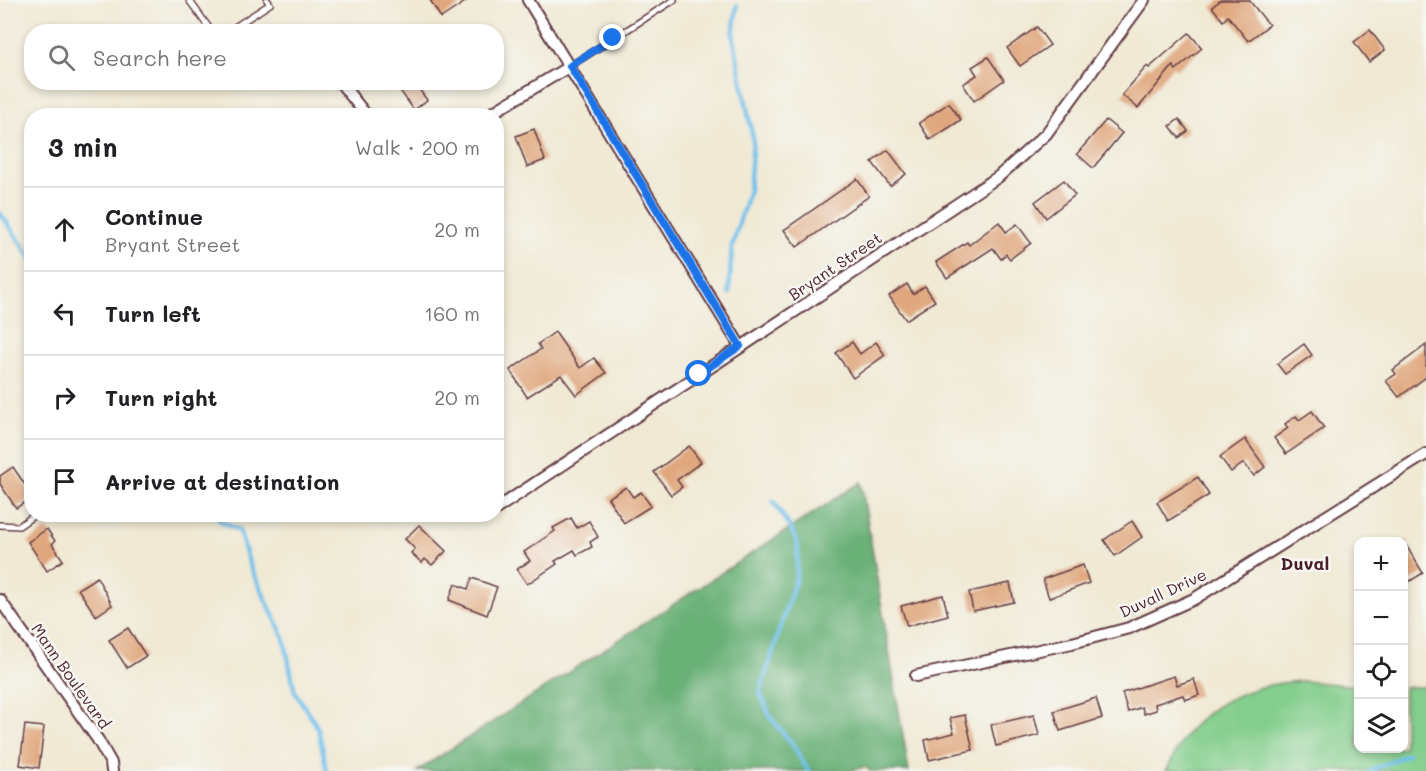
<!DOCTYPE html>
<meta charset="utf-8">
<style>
:root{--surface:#fff;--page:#f2f2f2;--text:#202124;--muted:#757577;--line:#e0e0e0}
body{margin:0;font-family:Mali,sans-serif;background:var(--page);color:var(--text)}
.controls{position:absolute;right:18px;bottom:18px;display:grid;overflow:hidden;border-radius:12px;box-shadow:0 3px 9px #0003}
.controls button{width:54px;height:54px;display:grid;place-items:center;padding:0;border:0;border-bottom:2px solid var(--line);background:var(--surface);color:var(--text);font:30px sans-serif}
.stop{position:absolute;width:18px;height:18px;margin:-14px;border:4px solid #1a73e8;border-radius:50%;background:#fff}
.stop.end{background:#1a73e8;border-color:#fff;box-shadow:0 2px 6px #0008}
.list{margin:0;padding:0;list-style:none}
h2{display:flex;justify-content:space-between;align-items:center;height:78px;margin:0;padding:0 24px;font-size:26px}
h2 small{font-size:20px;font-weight:400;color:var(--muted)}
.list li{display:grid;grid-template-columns:39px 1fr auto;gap:18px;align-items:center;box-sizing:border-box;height:84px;padding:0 24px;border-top:2px solid var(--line)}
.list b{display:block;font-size:22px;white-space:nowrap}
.list p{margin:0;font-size:20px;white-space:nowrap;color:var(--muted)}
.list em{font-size:20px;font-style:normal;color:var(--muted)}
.icon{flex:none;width:33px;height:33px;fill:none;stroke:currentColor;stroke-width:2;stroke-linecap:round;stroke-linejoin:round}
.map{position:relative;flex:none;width:1426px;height:771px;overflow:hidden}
.search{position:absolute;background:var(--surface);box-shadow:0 3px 9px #0003;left:24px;top:24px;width:480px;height:66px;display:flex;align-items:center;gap:15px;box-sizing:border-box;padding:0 21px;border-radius:24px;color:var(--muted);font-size:22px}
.panel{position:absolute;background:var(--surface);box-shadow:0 3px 9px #0003;left:24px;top:108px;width:480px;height:414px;border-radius:24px}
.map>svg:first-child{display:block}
.green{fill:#83ce8c;stroke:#66765c;stroke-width:1.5}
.forest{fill:#6ab178;stroke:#5a6852;stroke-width:1.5}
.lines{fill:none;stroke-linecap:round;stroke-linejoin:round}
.stream{stroke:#70c0eb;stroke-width:4.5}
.building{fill:#e0a77e}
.service-casing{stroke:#633d44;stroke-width:8}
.minor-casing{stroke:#633d44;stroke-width:14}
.service{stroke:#fff;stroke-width:5}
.minor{stroke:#fff;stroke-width:10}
.route{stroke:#1a73e8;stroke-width:8}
.labels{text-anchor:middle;stroke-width:5;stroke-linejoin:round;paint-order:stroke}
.street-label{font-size:16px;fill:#4a1f2b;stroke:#f6f6f2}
.neighbourhood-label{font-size:18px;font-weight:bold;fill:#4a1f2b;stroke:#f6f6f2}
</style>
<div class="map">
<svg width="1426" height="771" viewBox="0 0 1426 771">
<rect width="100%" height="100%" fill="#f6f6f2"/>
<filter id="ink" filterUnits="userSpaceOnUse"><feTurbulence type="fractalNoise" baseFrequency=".0167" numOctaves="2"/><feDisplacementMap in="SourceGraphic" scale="12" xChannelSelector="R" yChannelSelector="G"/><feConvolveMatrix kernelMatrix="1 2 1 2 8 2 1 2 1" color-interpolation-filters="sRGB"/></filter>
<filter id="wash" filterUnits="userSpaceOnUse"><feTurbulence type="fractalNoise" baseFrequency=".008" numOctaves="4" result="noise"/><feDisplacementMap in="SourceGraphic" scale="24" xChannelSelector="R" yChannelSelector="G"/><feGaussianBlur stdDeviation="1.35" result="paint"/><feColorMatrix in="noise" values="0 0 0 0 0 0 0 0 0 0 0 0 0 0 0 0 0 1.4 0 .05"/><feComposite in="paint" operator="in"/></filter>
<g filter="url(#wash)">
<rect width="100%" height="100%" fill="#f0e9d4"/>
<path class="green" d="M1302,681l56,5v62h46v-61h22v84h-260c5,-8 8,-17 13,-25 26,-44 75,-63 123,-65z"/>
<polygon class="forest" points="861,482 909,771 870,771 865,767 848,771 417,771"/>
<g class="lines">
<g class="stream">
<polyline points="0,213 32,259"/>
<polyline points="729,293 732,246 749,190 753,139 733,35 737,6"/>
<polyline points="773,501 790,527 798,545 796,578 760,692 770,717 793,745 808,771"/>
<polyline points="216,514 220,521 239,530 250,566 284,638 295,692 318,728 327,771"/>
<polyline points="1370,771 1408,754"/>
</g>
</g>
<g id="blocks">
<g class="building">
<polygon points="430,0 468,0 441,18"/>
<polygon points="1221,0 1249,0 1269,25 1248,41 1228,16 1223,21 1212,7"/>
<polygon points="1037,27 1050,45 1020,66 1007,48"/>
<polygon points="1370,30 1385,50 1369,62 1354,42"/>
<polygon points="1189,33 1202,48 1176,70 1173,66 1138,108 1122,95 1147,66 1149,68"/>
<polygon points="988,57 1004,80 974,101 963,84 977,75 972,67"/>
<polygon points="394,82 414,82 427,100 414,110"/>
<polygon points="949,103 961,120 930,140 919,123"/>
<polygon points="1179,119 1188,131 1179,138 1170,126"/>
<polygon points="1106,120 1122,133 1093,168 1077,154"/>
<polygon points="534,129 545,160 527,167 516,136"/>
<polygon points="888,150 906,174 890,186 872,162"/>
<polygon points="857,179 869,196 797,247 784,230"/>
<polygon points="1064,180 1075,195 1046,218 1035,202"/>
<polygon points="999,222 1006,232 1017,224 1031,243 1010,259 1006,254 1001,259 993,248 947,278 936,262 967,242 969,245"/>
<polygon points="907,284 913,294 925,286 935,301 906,320 889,296"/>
<polygon points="555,332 580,368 594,358 606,373 576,395 561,375 527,397 510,370 541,349 538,344"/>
<polygon points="852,342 860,354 876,342 885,355 853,378 836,353"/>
<polygon points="1304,344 1312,355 1285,374 1277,364"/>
<polygon points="1426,345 1426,377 1399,397 1386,381 1396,374 1393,370"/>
<polygon points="1312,411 1324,428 1286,454 1274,438 1288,428 1285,424 1296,416 1299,420"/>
<polygon points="1245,439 1265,467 1254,476 1244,463 1231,472 1220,457"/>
<polygon points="689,446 701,462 677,480 682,487 671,495 654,472"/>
<polygon points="13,467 32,495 32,498 16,508 0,484 0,476"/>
<polygon points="1198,477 1209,495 1168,521 1157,502"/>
<polygon points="626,487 633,497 641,492 651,506 624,523 608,498"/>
<polygon points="571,518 577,528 589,521 598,537 590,542 592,547 577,555 574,550 555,561 557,564 527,584 517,569 530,561 524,552 555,531 553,528"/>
<polygon points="1132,521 1142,537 1115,556 1104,540"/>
<polygon points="419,525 446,551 432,565 425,559 422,563 411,553 415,549 405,539"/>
<polygon points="47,529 55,541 52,544 63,560 47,571 28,542"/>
<polygon points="1404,542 1423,573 1404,585"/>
<polygon points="1083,565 1089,583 1049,598 1043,579"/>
<polygon points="97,577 112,605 96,616 78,589"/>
<polygon points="472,578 497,587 487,615 449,600 455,584 468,589"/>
<polygon points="1010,583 1014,602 973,611 969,592"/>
<polygon points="943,595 948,615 907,626 901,606"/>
<polygon points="128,628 146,656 127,668 109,640"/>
<polygon points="1174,676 1177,685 1194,679 1199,695 1185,700 1183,695 1155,704 1156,710 1144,714 1142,707 1128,712 1122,693"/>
<polygon points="1096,698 1102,718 1060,731 1054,711"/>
<polygon points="965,715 973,750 929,760 925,740 954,733 950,718"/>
<polygon points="1034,715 1039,735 996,746 991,725"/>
<polygon points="25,725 44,727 39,768 20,765"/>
</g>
</g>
</g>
<g filter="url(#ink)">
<use href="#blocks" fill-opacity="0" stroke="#633d44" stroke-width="1.5"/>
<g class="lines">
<defs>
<g id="service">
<polyline points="189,0 212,32"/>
<polyline points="227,32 270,4 267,0"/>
<polyline points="570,66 674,0"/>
<polyline points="0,525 19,526 36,514"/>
</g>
<g id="minor">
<polyline points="528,0 740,346"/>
<polyline points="340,82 367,116"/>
<polyline points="487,116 570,66"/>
<polyline points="496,509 998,177 1046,134 1144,0"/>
<polyline points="0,600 98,740 111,763 112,771"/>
<polyline points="916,676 1072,643 1129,628 1194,599 1426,454"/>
</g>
</defs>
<use href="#service" class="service-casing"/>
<use href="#minor" class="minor-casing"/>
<use href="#service" class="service"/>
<use href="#minor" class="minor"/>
</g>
</g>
<g class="lines" filter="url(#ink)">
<polyline class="route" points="613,38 570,66 740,346 699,374"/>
</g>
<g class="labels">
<g class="street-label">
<text transform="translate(835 266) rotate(-34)" y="6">Bryant Street</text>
<text transform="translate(1163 593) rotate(-25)" y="6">Duvall Drive</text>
<text transform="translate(71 676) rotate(55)" y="6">Mann Boulevard</text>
</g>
<g class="neighbourhood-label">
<text x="1305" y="570">Duval</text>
</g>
</g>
</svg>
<div class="controls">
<button>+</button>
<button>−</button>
<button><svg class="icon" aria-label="locate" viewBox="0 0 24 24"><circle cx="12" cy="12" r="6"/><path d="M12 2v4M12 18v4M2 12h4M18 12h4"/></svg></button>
<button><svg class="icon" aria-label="layers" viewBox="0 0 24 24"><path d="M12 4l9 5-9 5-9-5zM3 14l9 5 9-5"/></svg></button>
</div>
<div class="stop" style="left:699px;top:374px"></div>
<div class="stop end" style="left:613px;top:38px"></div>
<div class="search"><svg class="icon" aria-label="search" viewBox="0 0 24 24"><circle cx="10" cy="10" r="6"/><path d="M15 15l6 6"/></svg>Search here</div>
<section class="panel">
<h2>3 min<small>Walk · 200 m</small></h2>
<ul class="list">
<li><svg class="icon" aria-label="ahead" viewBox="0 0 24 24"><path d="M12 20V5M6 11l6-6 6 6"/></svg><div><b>Continue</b><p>Bryant Street</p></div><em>20 m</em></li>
<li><svg class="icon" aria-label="left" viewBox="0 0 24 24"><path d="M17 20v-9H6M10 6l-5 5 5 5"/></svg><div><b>Turn left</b></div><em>160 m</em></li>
<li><svg class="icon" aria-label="right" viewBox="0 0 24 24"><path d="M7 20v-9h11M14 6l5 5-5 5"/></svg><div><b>Turn right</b></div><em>20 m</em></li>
<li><svg class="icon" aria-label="arrive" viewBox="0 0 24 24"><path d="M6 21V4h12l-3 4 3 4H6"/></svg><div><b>Arrive at destination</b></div></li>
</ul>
</section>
</div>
